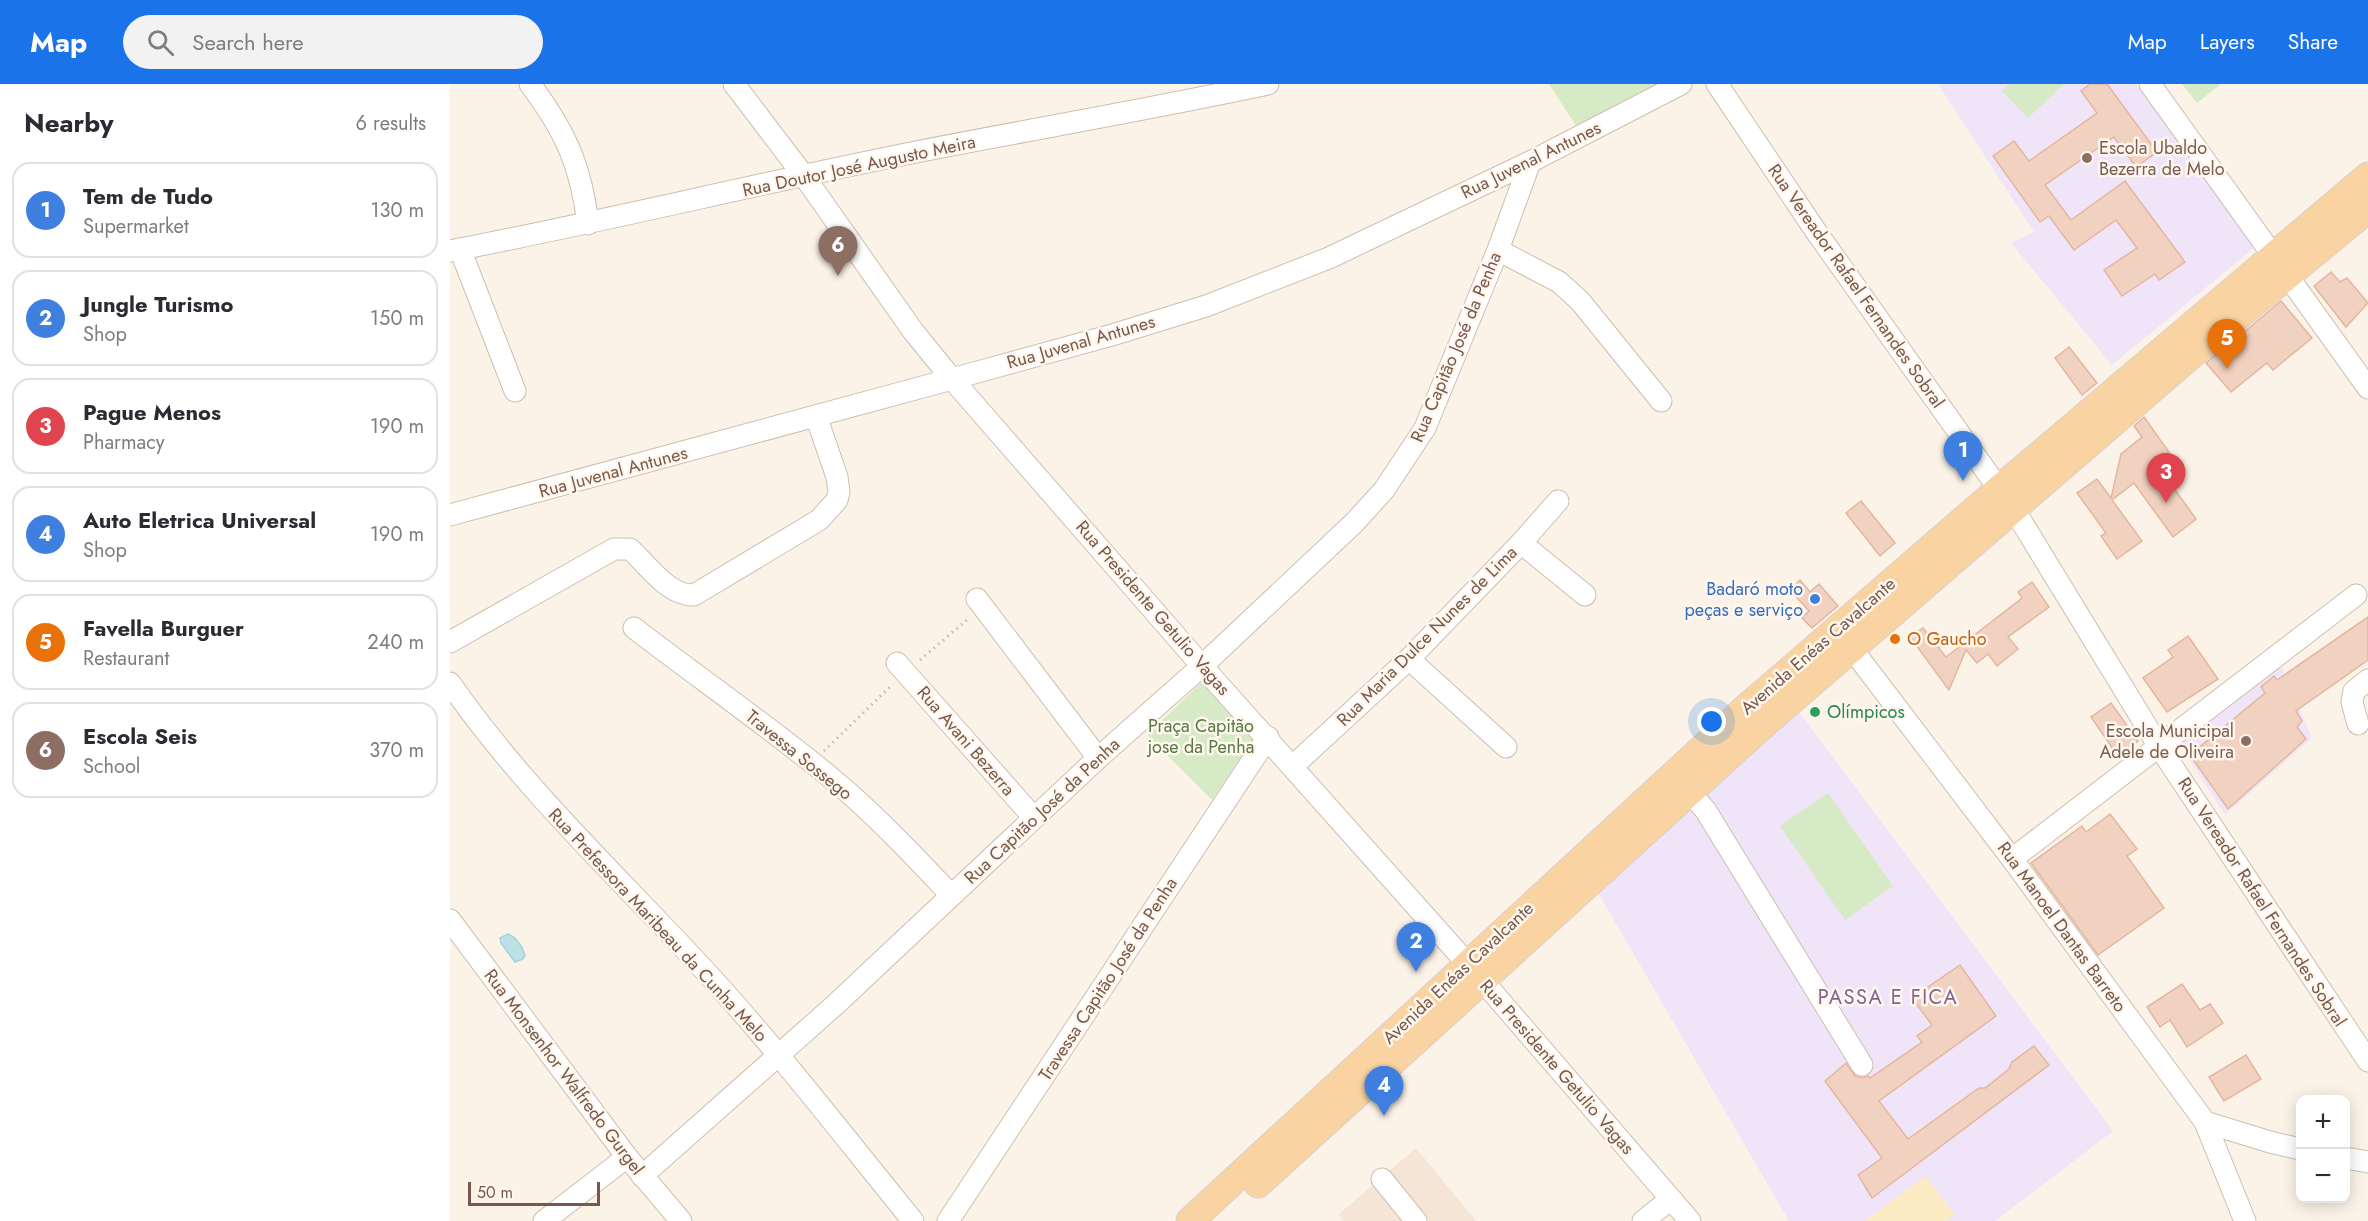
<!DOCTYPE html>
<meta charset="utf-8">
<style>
:root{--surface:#fff;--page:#f2f2f3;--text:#2b2b33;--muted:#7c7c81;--line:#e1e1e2;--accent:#1a73e8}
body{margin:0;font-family:Jost,sans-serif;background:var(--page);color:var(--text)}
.controls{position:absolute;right:18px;bottom:18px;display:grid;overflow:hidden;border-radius:12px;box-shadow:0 3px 15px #0003}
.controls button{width:54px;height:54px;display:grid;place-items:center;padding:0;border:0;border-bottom:2px solid var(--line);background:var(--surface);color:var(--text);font:30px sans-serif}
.scale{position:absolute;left:18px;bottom:15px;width:132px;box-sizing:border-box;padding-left:6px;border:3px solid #76594c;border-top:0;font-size:16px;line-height:21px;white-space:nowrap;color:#76594c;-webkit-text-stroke:4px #fff7ee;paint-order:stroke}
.you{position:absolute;left:1262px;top:638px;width:21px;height:21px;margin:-15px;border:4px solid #fff;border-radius:50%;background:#1a73e8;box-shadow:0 0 0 9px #1a73e833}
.badge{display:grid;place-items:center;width:39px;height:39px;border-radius:50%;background:var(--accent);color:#fff;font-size:20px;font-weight:700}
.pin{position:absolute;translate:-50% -50px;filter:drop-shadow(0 2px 3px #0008)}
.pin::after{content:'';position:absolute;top:32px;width:21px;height:18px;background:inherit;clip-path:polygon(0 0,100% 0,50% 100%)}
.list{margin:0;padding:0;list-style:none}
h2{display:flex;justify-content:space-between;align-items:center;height:78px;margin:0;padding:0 24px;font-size:26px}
h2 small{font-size:20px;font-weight:400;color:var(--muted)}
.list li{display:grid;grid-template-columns:39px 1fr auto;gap:18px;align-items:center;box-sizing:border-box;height:96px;margin:0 12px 12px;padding:0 12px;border:2px solid var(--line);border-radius:18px}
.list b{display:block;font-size:22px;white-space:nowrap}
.list p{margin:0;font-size:20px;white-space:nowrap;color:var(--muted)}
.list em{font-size:20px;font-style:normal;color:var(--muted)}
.icon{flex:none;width:33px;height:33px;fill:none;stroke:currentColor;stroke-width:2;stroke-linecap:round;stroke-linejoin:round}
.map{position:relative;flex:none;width:1918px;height:1137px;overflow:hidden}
header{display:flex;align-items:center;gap:36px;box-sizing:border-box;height:84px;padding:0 30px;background:var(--accent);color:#fff}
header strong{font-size:28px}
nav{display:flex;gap:33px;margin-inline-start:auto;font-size:21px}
.search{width:420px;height:54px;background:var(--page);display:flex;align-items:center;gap:15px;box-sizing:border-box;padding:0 21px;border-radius:33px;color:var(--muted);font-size:22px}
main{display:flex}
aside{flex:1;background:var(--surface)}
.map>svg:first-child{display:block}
.residential{fill:#f4e5d6}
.education{fill:#f0e4f9}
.green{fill:#d6eac6}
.sand{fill:#fbecc3}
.water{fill:#bce2e6;stroke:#a2d2d8;stroke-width:1.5}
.building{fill:#f1d1c0;stroke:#e4b6a0;stroke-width:1.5}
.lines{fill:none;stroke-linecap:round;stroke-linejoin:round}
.minor-casing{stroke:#d0bdb0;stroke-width:23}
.major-casing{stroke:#d9d1cd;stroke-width:29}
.path{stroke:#d7b4a2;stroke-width:3;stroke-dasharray:1.5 4.5;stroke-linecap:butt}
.minor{stroke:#fff;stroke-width:21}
.major{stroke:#f9d4a2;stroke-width:27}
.education-dot{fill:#8d6e63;stroke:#fff7ee;stroke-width:2}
.shop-dot{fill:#3f7fe0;stroke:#fff7ee;stroke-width:2}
.food-dot{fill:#e8710a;stroke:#fff7ee;stroke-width:2}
.leisure-dot{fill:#2e9e5b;stroke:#fff7ee;stroke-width:2}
.labels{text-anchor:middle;stroke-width:5;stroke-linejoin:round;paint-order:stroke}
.education-label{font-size:18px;fill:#785e54;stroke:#fff7ee;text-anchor:start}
.street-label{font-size:18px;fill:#76594c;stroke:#fff7ee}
.shop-label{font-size:18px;fill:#366cbe;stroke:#fff7ee;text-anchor:end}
.food-label{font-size:18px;fill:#c56008;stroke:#fff7ee;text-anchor:start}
.leisure-label{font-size:18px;fill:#27864d;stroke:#fff7ee;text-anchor:start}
.park-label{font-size:18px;fill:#577c43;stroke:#fff7ee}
.neighbourhood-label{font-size:20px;letter-spacing:1.5px;fill:#806492;stroke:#fff7ee}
</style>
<header>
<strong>Map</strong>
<div class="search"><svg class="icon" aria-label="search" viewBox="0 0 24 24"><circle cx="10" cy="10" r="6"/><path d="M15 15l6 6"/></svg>Search here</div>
<nav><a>Map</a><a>Layers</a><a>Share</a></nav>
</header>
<main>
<aside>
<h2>Nearby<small>6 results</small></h2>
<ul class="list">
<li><span class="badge" style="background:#3f7fe0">1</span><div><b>Tem de Tudo</b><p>Supermarket</p></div><em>130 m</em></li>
<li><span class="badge" style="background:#3f7fe0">2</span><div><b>Jungle Turismo</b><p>Shop</p></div><em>150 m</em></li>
<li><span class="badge" style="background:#e0444e">3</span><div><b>Pague Menos</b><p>Pharmacy</p></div><em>190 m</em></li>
<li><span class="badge" style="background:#3f7fe0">4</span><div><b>Auto Eletrica Universal</b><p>Shop</p></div><em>190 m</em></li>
<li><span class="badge" style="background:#e8710a">5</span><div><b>Favella Burguer</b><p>Restaurant</p></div><em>240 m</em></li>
<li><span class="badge" style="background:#8d6e63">6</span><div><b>Escola Seis</b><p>School</p></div><em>370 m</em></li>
</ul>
</aside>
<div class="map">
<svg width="1918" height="1137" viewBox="0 0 1918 1137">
<rect width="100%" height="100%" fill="#fcf3e8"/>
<polygon class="residential" points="966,1064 1026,1137 894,1137 889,1130"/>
<g class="education">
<polygon points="1488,0 1686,0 1804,164 1662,281 1561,159 1584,148"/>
<polygon points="1831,582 1862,654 1775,731 1730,661"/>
<polygon points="1345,623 1663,1047 1545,1137 1339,1137 1147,807"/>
</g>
<g class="green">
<polygon points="1099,0 1213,0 1126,42"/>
<polygon points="1559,0 1614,0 1578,34 1552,7"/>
<polygon points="1732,0 1771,0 1747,19"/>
<polygon points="753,597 803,655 762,716 697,651"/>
<polygon points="1378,709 1443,802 1395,836 1330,742"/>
</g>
<polygon class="sand" points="1475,1092 1505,1131 1496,1137 1415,1137"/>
<path class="water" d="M58,850c8,3 15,13 17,21l-2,4 -8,3 -14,-19 -1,-5z"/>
<g class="building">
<polygon points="1640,0 1657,0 1707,68 1686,83 1664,53 1595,101 1621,136 1675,97 1735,178 1709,196 1705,190 1672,212 1654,186 1687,164 1666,136 1624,166 1599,132 1590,138 1543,72 1564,57 1579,77 1647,29 1631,7"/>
<polygon points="1881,188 1890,198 1897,194 1918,219 1896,243 1864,202"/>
<polygon points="1831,217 1862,254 1823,286 1817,279 1781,308 1756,279 1771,266 1775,270 1796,253 1793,249"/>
<polygon points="1619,263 1647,299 1632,311 1605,274"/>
<polygon points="1694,333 1719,368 1705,378 1746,435 1723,453 1684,399 1662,416 1692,457 1667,475 1651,452 1656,449 1627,409 1647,395 1661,414 1671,370 1692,353 1684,342"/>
<polygon points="1411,417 1445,459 1430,472 1396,429"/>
<polygon points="1350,496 1360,508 1369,500 1388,522 1362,544 1352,534 1359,527 1340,506"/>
<polygon points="1582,498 1599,523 1558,553 1568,565 1547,582 1538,570 1527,579 1516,566 1499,606 1460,553 1473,544 1496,573 1572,514 1568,508"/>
<polygon points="1918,533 1918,576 1846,627 1852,637 1847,643 1856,655 1778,725 1740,671 1815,609 1811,603 1824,592 1827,596"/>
<polygon points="1738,552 1768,595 1717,628 1693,594 1723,573 1718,566"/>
<polygon points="1661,619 1688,657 1667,671 1641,633"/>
<polygon points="1660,730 1687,765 1677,772 1714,824 1648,871 1581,779 1632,742 1636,748"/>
<polygon points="1510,881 1546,932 1429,1017 1458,1055 1529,1004 1535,1004 1559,985 1562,978 1584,962 1599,981 1422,1114 1408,1091 1432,1074 1375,997 1396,979 1405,992 1412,994 1418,992 1420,994 1472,958 1467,952 1482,941 1462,914"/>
<polygon points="1732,900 1750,926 1760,920 1773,939 1737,963 1720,936 1710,943 1697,923"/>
<polygon points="1796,971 1811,995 1774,1017 1759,993"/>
</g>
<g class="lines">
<defs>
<g id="minor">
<path d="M80,0c35,47 51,81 58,140"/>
<polyline points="284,0 354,92 463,247 502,295 752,582 1032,896 1240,1137"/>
<polyline points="1267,0 1365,146 1568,432 1708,661 1918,977"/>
<polyline points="1700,0 1918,304"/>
<polyline points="10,165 65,307"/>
<polyline points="1048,166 1109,198 1130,217 1211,317"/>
<path d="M0,167c156,-30 310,-68 466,-99 117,-23 235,-43 352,-68"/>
<polyline points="0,431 502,295 662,251 756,222 879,174 1080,78 1231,0"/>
<polyline points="1071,459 1135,511"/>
<polyline points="527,515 648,674"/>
<path d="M184,544c65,50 133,97 196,149 44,36 83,78 121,118"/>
<path d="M0,558l164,-93h16c18,16 38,47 64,46l125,-75 18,-20 2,-8 -2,-15 -21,-61"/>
<polyline points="1402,565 1562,775 1755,1038 1795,1137"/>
<polyline points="959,575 1056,663"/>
<polyline points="447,579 584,734"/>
<path d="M0,599c70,101 160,186 244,276 78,83 147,174 219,262"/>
<polyline points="1908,640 1902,618 1904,607 1918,596"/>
<polyline points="843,682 959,575 1071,459 1108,417"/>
<polyline points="1240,708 1256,727 1412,981"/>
<polyline points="1562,775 1906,511"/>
<polyline points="0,836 177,1073 231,1137"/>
<polyline points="1755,1038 1820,1058 1850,1065"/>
<polyline points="1896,1074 1918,1078"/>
<polyline points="192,1092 385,921 648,674 752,582 904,439 934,406 975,344 1048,166 1080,78"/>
<polyline points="932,1095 966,1137"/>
<polyline points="94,1137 177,1073"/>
<polyline points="498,1137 818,653"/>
<polyline points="1193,1137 1221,1115"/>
</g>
<g id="major">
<polyline points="808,1100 1312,642 1746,267 1918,125"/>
<polyline points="740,1137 1296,624 1548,406 1918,92"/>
</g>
</defs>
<use href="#minor" class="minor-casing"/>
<use href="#major" class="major-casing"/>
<g class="path">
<polyline points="470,576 518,535"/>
<polyline points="374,667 443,600"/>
</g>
<use href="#minor" class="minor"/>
<use href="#major" class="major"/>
</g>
<g class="education-dot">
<circle cx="1637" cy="74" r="6"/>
<circle cx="1796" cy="657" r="6"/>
</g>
<circle class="shop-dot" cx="1365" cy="515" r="6"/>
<circle class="food-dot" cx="1445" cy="555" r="6"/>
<circle class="leisure-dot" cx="1365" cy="628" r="6"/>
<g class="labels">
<g class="education-label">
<text x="1649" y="70">Escola Ubaldo<tspan x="1649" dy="21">Bezerra de Melo</tspan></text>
<text x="1784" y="653" text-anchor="end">Escola Municipal<tspan x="1784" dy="21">Adele de Oliveira</tspan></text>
</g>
<g class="street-label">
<text transform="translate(1081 76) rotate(-26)" y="6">Rua Juvenal Antunes</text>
<text transform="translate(409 82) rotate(-12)" y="6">Rua Doutor José Augusto Meira</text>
<text transform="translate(1406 202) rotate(55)" y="6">Rua Vereador Rafael Fernandes Sobral</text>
<text transform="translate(631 258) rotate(-16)" y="6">Rua Juvenal Antunes</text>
<text transform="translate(1006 263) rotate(-67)" y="6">Rua Capitão José da Penha</text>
<text transform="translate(163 388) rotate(-15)" y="6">Rua Juvenal Antunes</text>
<text transform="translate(703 524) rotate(49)" y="6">Rua Presidente Getulio Vagas</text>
<text transform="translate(977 552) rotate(-45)" y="6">Rua Maria Dulce Nunes de Lima</text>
<text transform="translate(1368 562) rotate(-41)" y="6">Avenida Enéas Cavalcante</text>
<text transform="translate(516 657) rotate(49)" y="6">Rua Avani Bezerra</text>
<text transform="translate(349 671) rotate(39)" y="6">Travessa Sossego</text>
<text transform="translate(592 727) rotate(-43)" y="6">Rua Capitão José da Penha</text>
<text transform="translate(1812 818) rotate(57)" y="6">Rua Vereador Rafael Fernandes Sobral</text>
<text transform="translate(208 841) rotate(47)" y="6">Rua Prefessora Maribeau da Cunha Melo</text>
<text transform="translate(1612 843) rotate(54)" y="6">Rua Manoel Dantas Barreto</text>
<text transform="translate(1008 889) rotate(-43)" y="6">Avenida Enéas Cavalcante</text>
<text transform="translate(658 895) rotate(-57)" y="6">Travessa Capitão José da Penha</text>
<text transform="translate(1107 983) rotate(49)" y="6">Rua Presidente Getulio Vagas</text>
<text transform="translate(114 988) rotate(53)" y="6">Rua Monsenhor Walfredo Gurgel</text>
</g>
<g class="shop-label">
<text x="1353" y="511">Badaró moto<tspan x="1353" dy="21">peças e serviço</tspan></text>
</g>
<g class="food-label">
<text x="1457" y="561">O Gaucho</text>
</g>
<g class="leisure-label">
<text x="1377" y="634">Olímpicos</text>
</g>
<g class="park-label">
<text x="751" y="648">Praça Capitão<tspan x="751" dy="21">jose da Penha</tspan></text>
</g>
<g class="neighbourhood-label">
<text x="1438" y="920">PASSA E FICA</text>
</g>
</g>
</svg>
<div class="controls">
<button>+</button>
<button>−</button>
</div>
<div class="scale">50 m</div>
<div class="you"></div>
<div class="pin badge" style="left:1513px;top:397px;background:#3f7fe0">1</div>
<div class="pin badge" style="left:966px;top:888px;background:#3f7fe0">2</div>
<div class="pin badge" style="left:1716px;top:419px;background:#e0444e">3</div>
<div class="pin badge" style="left:934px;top:1032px;background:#3f7fe0">4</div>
<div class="pin badge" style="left:1777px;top:285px;background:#e8710a">5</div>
<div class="pin badge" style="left:388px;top:192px;background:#8d6e63">6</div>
</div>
</main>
